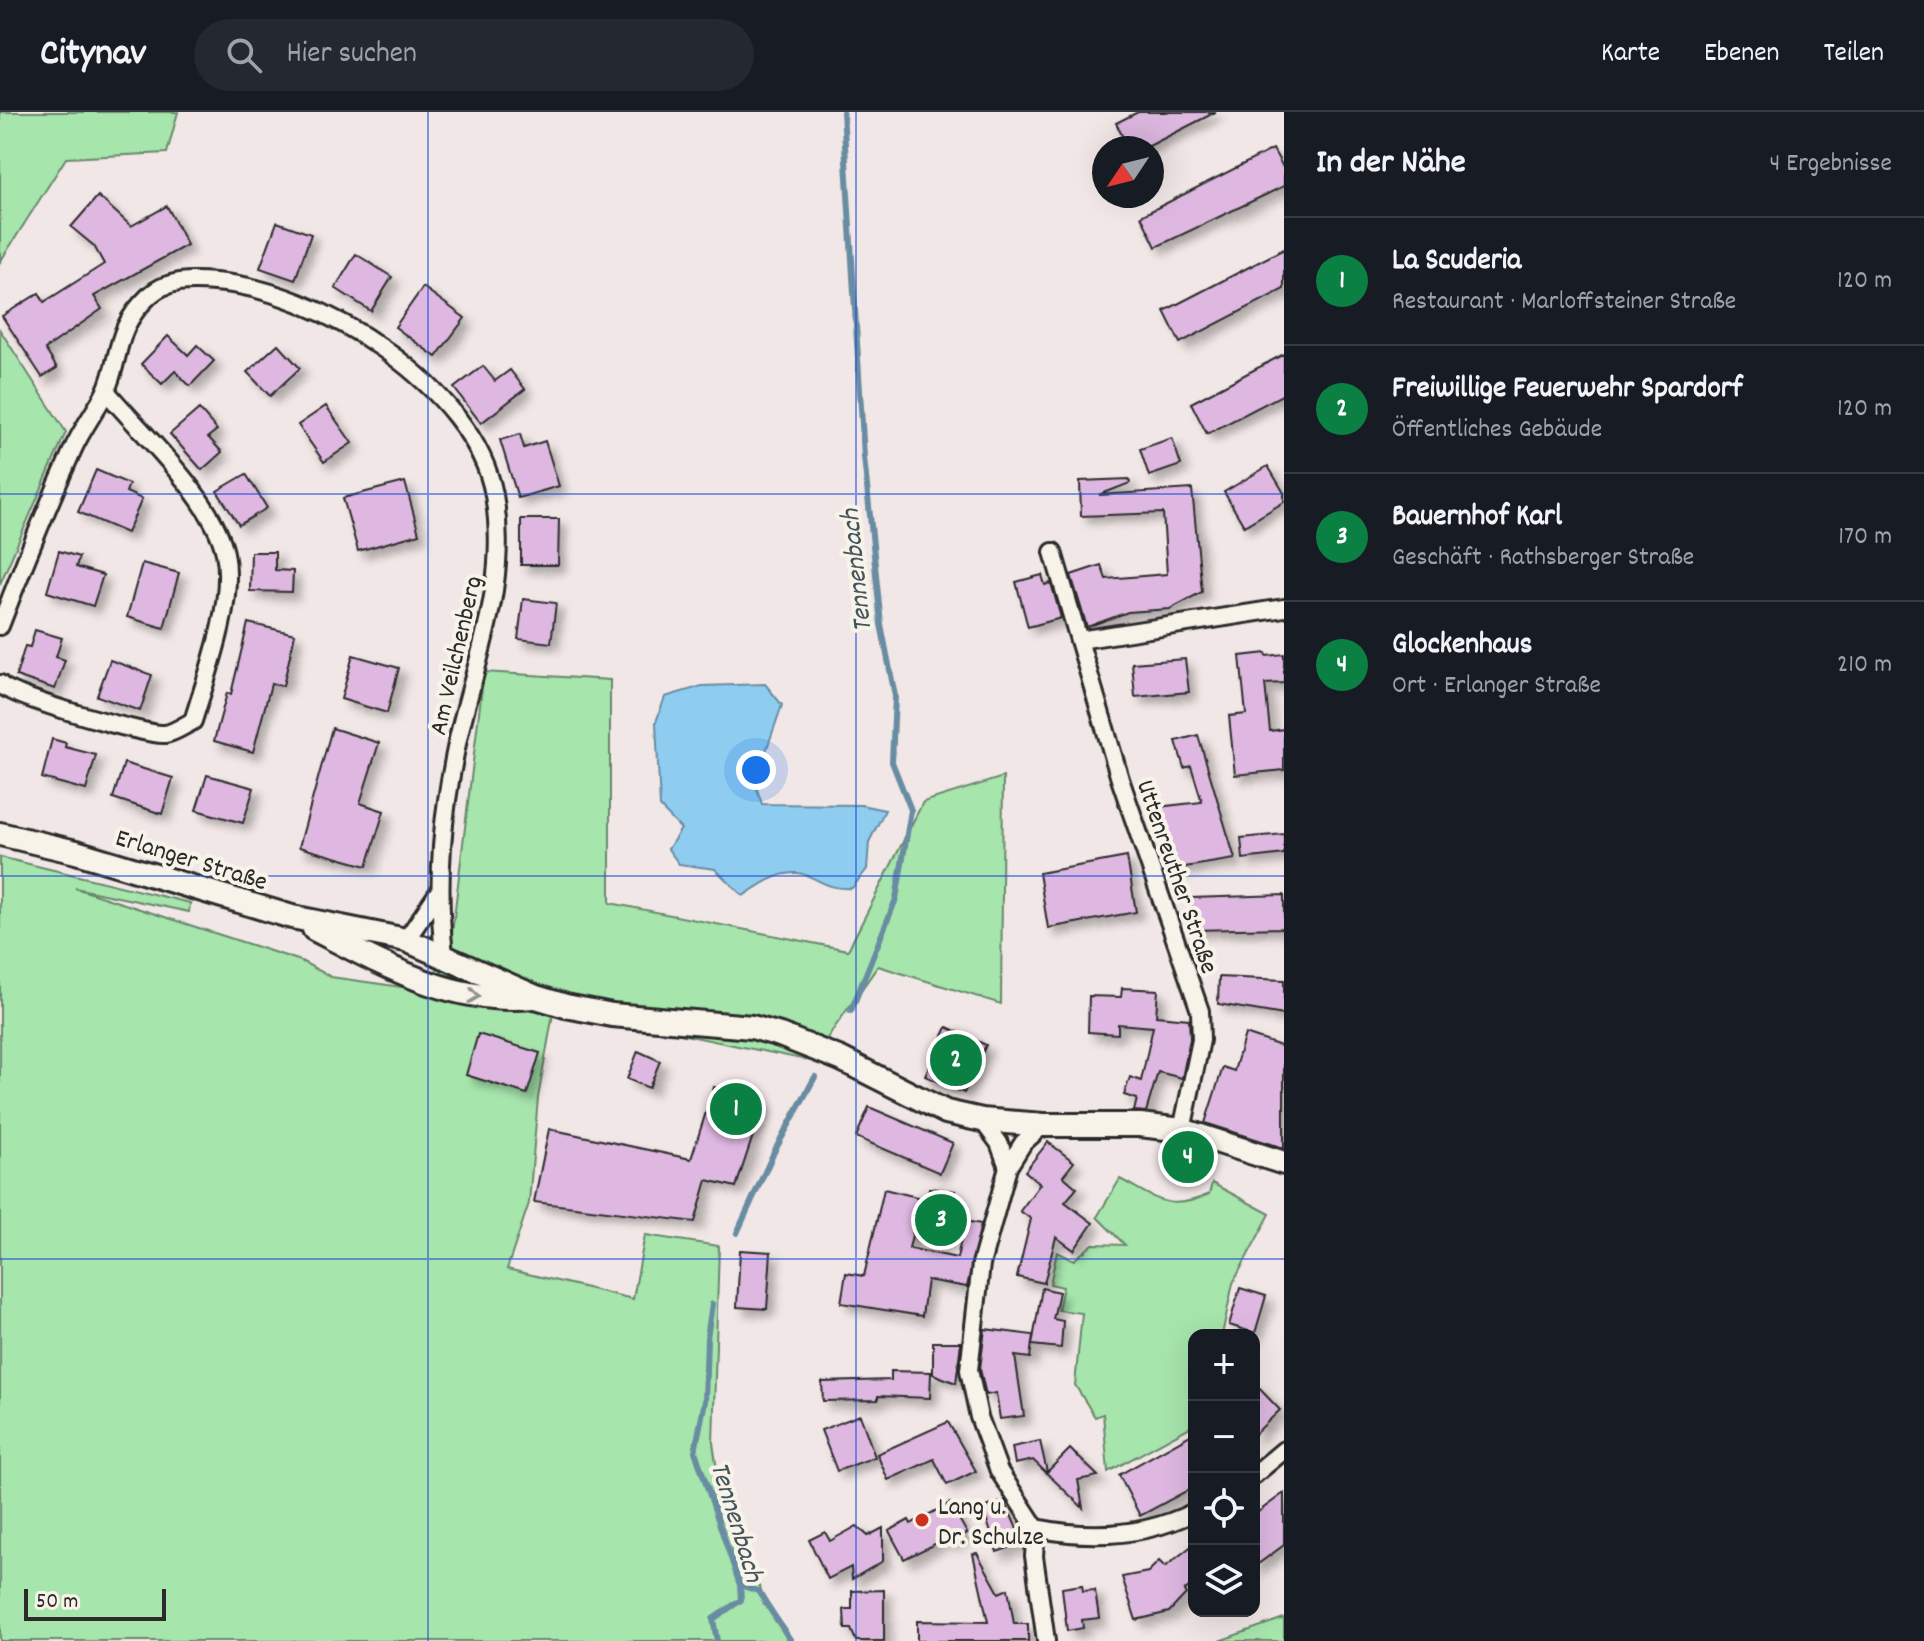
<!DOCTYPE html>
<html lang="de">
<meta charset="utf-8">
<style>
:root{--surface:#171b24;--page:#242831;--text:#f1f3f6;--muted:#9ea1a6;--line:#363941;--accent:#0b8043}
body{margin:0;font-family:Dekko,sans-serif;background:var(--page);color:var(--text)}
.controls{position:absolute;right:24px;bottom:24px;display:grid;overflow:hidden;border-radius:16px;box-shadow:0 8px 32px #0002}
.controls button{width:72px;height:72px;display:grid;place-items:center;padding:0;border:0;border-bottom:2px solid var(--line);background:var(--surface);color:var(--text);font:40px sans-serif}
.compass{position:absolute;left:1092px;top:24px;width:72px;height:72px;border-radius:50%;background:var(--surface);box-shadow:0 8px 32px #0002;rotate:235deg}
.scale{position:absolute;left:24px;bottom:20px;width:142px;box-sizing:border-box;padding-left:8px;border:4px solid #2b2b2b;border-top:0;font-size:22px;line-height:28px;white-space:nowrap;color:#2b2b2b;-webkit-text-stroke:6px #f7f3e8;paint-order:stroke}
.you{position:absolute;left:756px;top:658px;width:28px;height:28px;margin:-20px;border:6px solid #fff;border-radius:50%;background:#1a73e8;box-shadow:0 0 0 12px #1a73e833}
.badge{display:grid;place-items:center;width:52px;height:52px;border-radius:50%;background:var(--accent);color:#fff;font-size:26px;font-weight:700}
.pin{position:absolute;translate:-50% -50%;border:4px solid #fff;box-shadow:0 2px 8px #0006}
.list{margin:0;padding:0;list-style:none}
h2{display:flex;justify-content:space-between;align-items:center;height:104px;margin:0;padding:0 32px;font-size:34px}
h2 small{font-size:26px;font-weight:400;color:var(--muted)}
.list li{display:grid;grid-template-columns:52px 1fr auto;gap:24px;align-items:center;box-sizing:border-box;height:128px;padding:0 32px;border-top:2px solid var(--line)}
.list b{display:block;font-size:30px;white-space:nowrap}
.list p{margin:0;font-size:26px;white-space:nowrap;color:var(--muted)}
.list em{font-size:26px;font-style:normal;color:var(--muted)}
.icon{flex:none;width:44px;height:44px;fill:none;stroke:currentColor;stroke-width:2;stroke-linecap:round;stroke-linejoin:round}
.map{position:relative;flex:none;width:1284px;height:1529px;overflow:hidden}
header{display:flex;align-items:center;gap:48px;box-sizing:border-box;height:112px;padding:0 40px;background:var(--surface);border-bottom:2px solid var(--line)}
header strong{font-size:38px}
nav{display:flex;gap:44px;margin-inline-start:auto;font-size:28px}
.search{width:560px;height:72px;background:var(--page);display:flex;align-items:center;gap:20px;box-sizing:border-box;padding:0 28px;border-radius:44px;color:var(--muted);font-size:30px}
main{display:flex}
aside{flex:1;background:var(--surface)}
.map>svg:first-child{display:block}
.green{fill:#a6e5ac;stroke:#68886c;stroke-width:2}
.water{fill:#8fcdf0;stroke:#678ca1;stroke-width:2}
.lines{fill:none;stroke-linecap:round;stroke-linejoin:round}
.stream{stroke:#678ca1;stroke-width:6}
.building{fill:#deb8e1;stroke:#2b2b2b;stroke-width:2;filter:url(#shadow)}
.street-casing{stroke:#2b2b2b;stroke-width:22}
.secondary-casing{stroke:#2b2b2b;stroke-width:28}
.street{stroke:#f7f3e8;stroke-width:16}
.secondary{stroke:#f7f3e8;stroke-width:22}
.oneway{stroke:#918f8a}
.grid{fill:none;stroke:#1d4ed8;stroke-width:2;stroke-opacity:0.55}
.poi-dot{fill:#c8321e;stroke:#f7f3e8;stroke-width:3}
.labels{text-anchor:middle;stroke-width:8;stroke-linejoin:round;paint-order:stroke}
.street-label{font-size:26px;fill:#2b2b2b;stroke:#f7f3e8}
.poi-label{font-size:26px;fill:#2b2b2b;stroke:#f7f3e8;text-anchor:start}
.water-label{font-size:28px;font-style:italic;fill:#44545c;stroke:#f7f3e8}
</style>
<header>
<strong>Citynav</strong>
<div class="search"><svg class="icon" aria-label="search" viewBox="0 0 24 24"><circle cx="10" cy="10" r="6"/><path d="M15 15l6 6"/></svg>Hier suchen</div>
<nav><a>Karte</a><a>Ebenen</a><a>Teilen</a></nav>
</header>
<main>
<div class="map">
<svg width="1284" height="1529" viewBox="0 0 1284 1529">
<defs>
<filter id="shadow"><feDropShadow dx="7" dy="7" stdDeviation="4" flood-color="#0004"/></filter>
</defs>
<rect width="100%" height="100%" fill="#f2e7e7"/>
<filter id="ink" filterUnits="userSpaceOnUse"><feTurbulence type="fractalNoise" baseFrequency=".0125" numOctaves="2"/><feDisplacementMap in="SourceGraphic" scale="16" xChannelSelector="R" yChannelSelector="G"/><feConvolveMatrix kernelMatrix="1 2 1 2 8 2 1 2 1" color-interpolation-filters="sRGB"/></filter>
<g filter="url(#ink)">
<g class="green">
<polygon points="0,0 178,0 167,41 66,46 0,150"/>
<polygon points="0,218 66,320 0,472"/>
<polygon points="484,560 610,568 610,791 848,838 923,690 1003,665 1001,892 878,854 811,949 554,896 538,986 529,1091 507,1157 633,1187 645,1123 719,1134 713,1331 725,1411 788,1529 0,1529 0,745 190,791 189,800 75,776 301,849 331,865 444,881 433,863 441,852 448,854"/>
<path d="M1120,1067c36,19 49,34 89,15l3,-11 58,31 -37,69 -11,52h-28v90l-86,47 -5,-58 -8,3 -20,-32 7,-72 -24,-3 5,-23 -13,-3 7,-32 17,8 19,-16 32,1 -28,-28z"/>
<polygon points="1284,1506 1284,1529 1219,1529"/>
</g>
<path class="water" d="M765,572l17,21 -27,78 7,21 99,1 24,5 -16,32 -2,27 -15,19c-30,2 -35,-13 -55,-15 -20,-1 -39,13 -54,23l-28,-27 -36,-5 -11,-15 13,-20 -21,-22 -4,-85 9,-25 37,-11z"/>
<g class="lines">
<g class="stream">
<polyline points="843,0 864,345 881,512 895,584 892,650 911,698 896,787 851,899"/>
<polyline points="737,1121 774,1040 815,965"/>
<polyline points="712,1192 707,1226 705,1289 695,1339 740,1473 741,1488 713,1507 717,1529"/>
<polyline points="740,1473 758,1479 791,1529"/>
</g>
</g>
<g class="building">
<polygon points="1138,0 1216,0 1145,36 1128,36 1116,11"/>
<polygon points="1273,37 1284,57 1284,74 1156,135 1141,104"/>
<polygon points="98,84 131,114 167,94 187,133 94,184 102,197 45,237 57,256 42,265 2,204 39,181 44,190 104,152 94,134 71,115"/>
<polygon points="277,110 311,122 295,168 260,156"/>
<polygon points="1284,137 1284,177 1180,231 1164,199"/>
<polygon points="356,142 392,165 371,199 335,176"/>
<polygon points="423,175 465,206 436,245 395,215"/>
<polygon points="168,224 188,243 197,233 214,249 190,274 175,259 162,272 141,252"/>
<polygon points="278,232 300,256 270,284 247,260"/>
<polygon points="1284,242 1284,282 1207,322 1191,291"/>
<polygon points="483,254 495,269 510,258 525,277 481,311 454,276"/>
<polygon points="326,294 352,331 324,350 298,313"/>
<polygon points="199,297 217,318 208,325 222,340 202,358 170,322"/>
<polygon points="520,322 524,336 545,329 559,374 518,386 500,328"/>
<polygon points="1172,326 1181,353 1149,364 1140,337"/>
<polygon points="1268,354 1284,381 1284,390 1244,414 1224,380"/>
<polygon points="96,358 129,372 126,380 142,387 127,421 78,400"/>
<polygon points="246,362 267,396 239,413 217,379"/>
<polygon points="1129,367 1130,371 1099,383 1192,377 1202,480 1170,497 1128,500 1087,515 1071,463 1101,453 1106,467 1167,462 1163,401 1081,404 1080,369"/>
<polygon points="405,370 419,422 358,439 343,386"/>
<polygon points="521,407 559,407 558,453 521,453"/>
<polygon points="59,439 79,445 76,455 103,463 93,494 47,480"/>
<polygon points="251,440 275,440 275,458 293,459 292,480 250,479"/>
<polygon points="142,451 179,461 164,516 127,505"/>
<polygon points="1042,463 1045,473 1051,471 1061,506 1028,515 1016,470"/>
<polygon points="523,487 556,491 551,531 518,527"/>
<polygon points="248,511 295,522 283,574 271,572 253,640 214,629 227,581 231,582"/>
<polygon points="35,518 62,526 56,545 65,548 55,577 16,564 25,534 30,535"/>
<polygon points="1266,541 1267,544 1284,542 1284,571 1265,572 1270,619 1284,617 1284,658 1235,663 1229,604 1246,602 1240,544"/>
<polygon points="353,543 399,556 387,601 341,587"/>
<polygon points="1185,547 1189,580 1135,585 1132,551"/>
<polygon points="110,548 152,563 140,599 97,584"/>
<polygon points="332,616 379,631 360,691 384,699 367,754 299,735"/>
<polygon points="1198,623 1235,747 1172,757 1168,727 1162,728 1158,695 1202,690 1191,654 1184,656 1176,629"/>
<polygon points="52,627 66,631 65,635 96,643 86,678 42,666"/>
<polygon points="124,651 173,666 162,702 113,686"/>
<polygon points="207,663 254,676 243,711 196,698"/>
<polygon points="1284,722 1284,742 1243,747 1241,726"/>
<polygon points="1127,745 1136,800 1048,816 1039,761"/>
<polygon points="1284,783 1284,816 1192,818 1191,786"/>
<polygon points="1219,865 1284,868 1284,903 1218,892"/>
<polygon points="1122,876 1158,878 1156,904 1189,907 1190,927 1182,966 1158,960 1146,1000 1134,999 1137,987 1124,983 1130,965 1141,969 1153,915 1118,912 1118,922 1088,920 1089,884 1121,885"/>
<polygon points="947,915 986,933 964,981 925,964"/>
<polygon points="478,922 540,941 527,982 466,963"/>
<polygon points="1245,922 1284,935 1284,1036 1205,1011 1223,955 1234,959"/>
<polygon points="638,939 660,949 649,976 627,967"/>
<polygon points="714,975 764,990 736,1075 707,1068 695,1110 534,1090 549,1017 691,1047"/>
<polygon points="869,995 953,1031 940,1061 856,1025"/>
<polygon points="1048,1030 1074,1050 1063,1064 1077,1076 1065,1090 1093,1111 1074,1138 1056,1125 1044,1171 1017,1165 1031,1107 1020,1099 1040,1072 1025,1059"/>
<polygon points="1181,1032 1201,1039 1195,1060 1174,1054"/>
<polygon points="929,1076 955,1079 953,1095 927,1092"/>
<polygon points="884,1077 921,1086 909,1136 957,1146 965,1109 981,1112 967,1175 927,1168 922,1204 841,1191 846,1161 864,1164"/>
<polygon points="740,1138 771,1140 767,1197 737,1195"/>
<polygon points="1042,1176 1059,1180 1053,1207 1063,1209 1061,1236 1032,1233"/>
<polygon points="1240,1176 1266,1184 1255,1221 1229,1213"/>
<polygon points="985,1217 1033,1223 1030,1246 1015,1244 1024,1304 1000,1307 996,1281 986,1283 980,1257"/>
<polygon points="933,1230 961,1230 956,1271 933,1262"/>
<polygon points="891,1259 931,1260 930,1286 878,1284 878,1288 823,1289 822,1270 891,1268"/>
<polygon points="1254,1271 1280,1298 1254,1323"/>
<polygon points="860,1303 875,1345 837,1359 821,1318"/>
<polygon points="948,1310 976,1359 947,1373 934,1347 888,1368 877,1342"/>
<polygon points="1194,1321 1194,1375 1140,1404 1119,1363"/>
<polygon points="1040,1329 1047,1360 1070,1337 1098,1364 1078,1368 1083,1396 1033,1348 1015,1352 1012,1335"/>
<polygon points="1284,1381 1284,1433 1254,1455 1254,1403"/>
<polygon points="1005,1389 1023,1431 997,1440 983,1396"/>
<polygon points="950,1391 967,1421 949,1431 947,1426 904,1447 889,1419 909,1408 911,1412"/>
<polygon points="857,1414 868,1424 883,1416 883,1449 852,1467 851,1455 828,1467 809,1428 825,1420 830,1429"/>
<polygon points="1194,1432 1194,1471 1184,1479 1186,1482 1169,1500 1136,1508 1122,1465 1148,1460 1159,1449 1165,1455"/>
<polygon points="977,1441 999,1481 1008,1477 1014,1512 1028,1512 1028,1529 917,1529 917,1509 988,1510 973,1442"/>
<polygon points="1082,1473 1083,1479 1095,1478 1099,1506 1082,1508 1083,1516 1067,1519 1062,1476"/>
<polygon points="884,1478 884,1529 856,1529 851,1517 845,1517 844,1497 852,1497 852,1479"/>
</g>
<g class="lines">
<defs>
<g id="street">
<polyline points="1053,440 1120,667 1200,899 1201,928 1182,1018"/>
<path d="M0,514c23,-60 47,-119 73,-177 9,-20 22,-37 32,-56 17,-37 8,-63 44,-97 18,-17 43,-16 66,-14 103,7 260,105 279,213 15,88 -17,160 -36,244 -16,75 -22,139 -14,216"/>
<polyline points="1079,528 1284,496"/>
<path d="M0,572c7,12 148,52 165,50 9,-1 20,-9 28,-13 14,-46 42,-120 32,-168 -12,-55 -83,-119 -119,-162"/>
<polyline points="406,828 438,781"/>
<polyline points="982,1008 999,1031 1008,1055"/>
<polyline points="1043,1013 1023,1031 1008,1055 981,1152 969,1258 979,1305 999,1359 1036,1416 1034,1444 1046,1529"/>
<polyline points="1254,1363 1284,1338"/>
<path d="M1036,1416c54,11 108,9 158,-16"/>
</g>
<g id="secondary">
<polyline points="0,722 76,740 292,805 406,828 536,885 566,894 612,903 752,915 780,923 841,947 946,1000 982,1008 1043,1013 1140,1013 1182,1018 1284,1051"/>
<path d="M314,817c70,36 138,76 219,68"/>
</g>
</defs>
<use href="#street" class="street-casing"/>
<use href="#secondary" class="secondary-casing"/>
<use href="#street" class="street"/>
<use href="#secondary" class="secondary"/>
</g>
<defs><path id="oneway-chevron" d="M-2-3.5L2.5 0L-2 3.5" fill="none" stroke-width="1.6" stroke-linecap="round" stroke-linejoin="round" transform="scale(2)"/></defs>
<use class="oneway" href="#oneway-chevron" transform="translate(474 884) rotate(8)"/>
</g>
<path class="grid" d="M428,0v1529M856,0v1529M0,382h1284M0,764h1284M0,1147h1284"/>
<circle class="poi-dot" cx="922" cy="1408" r="8"/>
<g class="labels">
<g class="street-label">
<text transform="translate(454 543) rotate(-77)" y="9">Am Veilchenberg</text>
<text transform="translate(192 746) rotate(17)" y="9">Erlanger Straße</text>
<text transform="translate(1179 764) rotate(71)" y="9">Uttenreuther Straße</text>
</g>
<g class="poi-label">
<text x="938" y="1402">Lang u.<tspan x="938" dy="30">Dr. Schulze</tspan></text>
</g>
<g class="water-label">
<text transform="translate(854 459) rotate(-96)" y="10">Tennenbach</text>
<text transform="translate(739 1409) rotate(73)" y="10">Tennenbach</text>
</g>
</g>
</svg>
<div class="controls">
<button>+</button>
<button>−</button>
<button><svg class="icon" aria-label="locate" viewBox="0 0 24 24"><circle cx="12" cy="12" r="6"/><path d="M12 2v4M12 18v4M2 12h4M18 12h4"/></svg></button>
<button><svg class="icon" aria-label="layers" viewBox="0 0 24 24"><path d="M12 4l9 5-9 5-9-5zM3 14l9 5 9-5"/></svg></button>
</div>
<svg class="compass" viewBox="-18 -18 36 36"><path d="M0-13l5 13h-10z" fill="#e53935"/><path d="M0 13l5-13h-10z" fill="#9ea1a6"/></svg>
<div class="scale">50 m</div>
<div class="you"></div>
<div class="pin badge" style="left:736px;top:997px">1</div>
<div class="pin badge" style="left:956px;top:948px">2</div>
<div class="pin badge" style="left:941px;top:1108px">3</div>
<div class="pin badge" style="left:1188px;top:1045px">4</div>
</div>
<aside>
<h2>In der Nähe<small>4 Ergebnisse</small></h2>
<ul class="list">
<li><span class="badge">1</span><div><b>La Scuderia</b><p>Restaurant · Marloffsteiner Straße</p></div><em>120 m</em></li>
<li><span class="badge">2</span><div><b>Freiwillige Feuerwehr Spardorf</b><p>Öffentliches Gebäude</p></div><em>120 m</em></li>
<li><span class="badge">3</span><div><b>Bauernhof Karl</b><p>Geschäft · Rathsberger Straße</p></div><em>170 m</em></li>
<li><span class="badge">4</span><div><b>Glockenhaus</b><p>Ort · Erlanger Straße</p></div><em>210 m</em></li>
</ul>
</aside>
</main>
